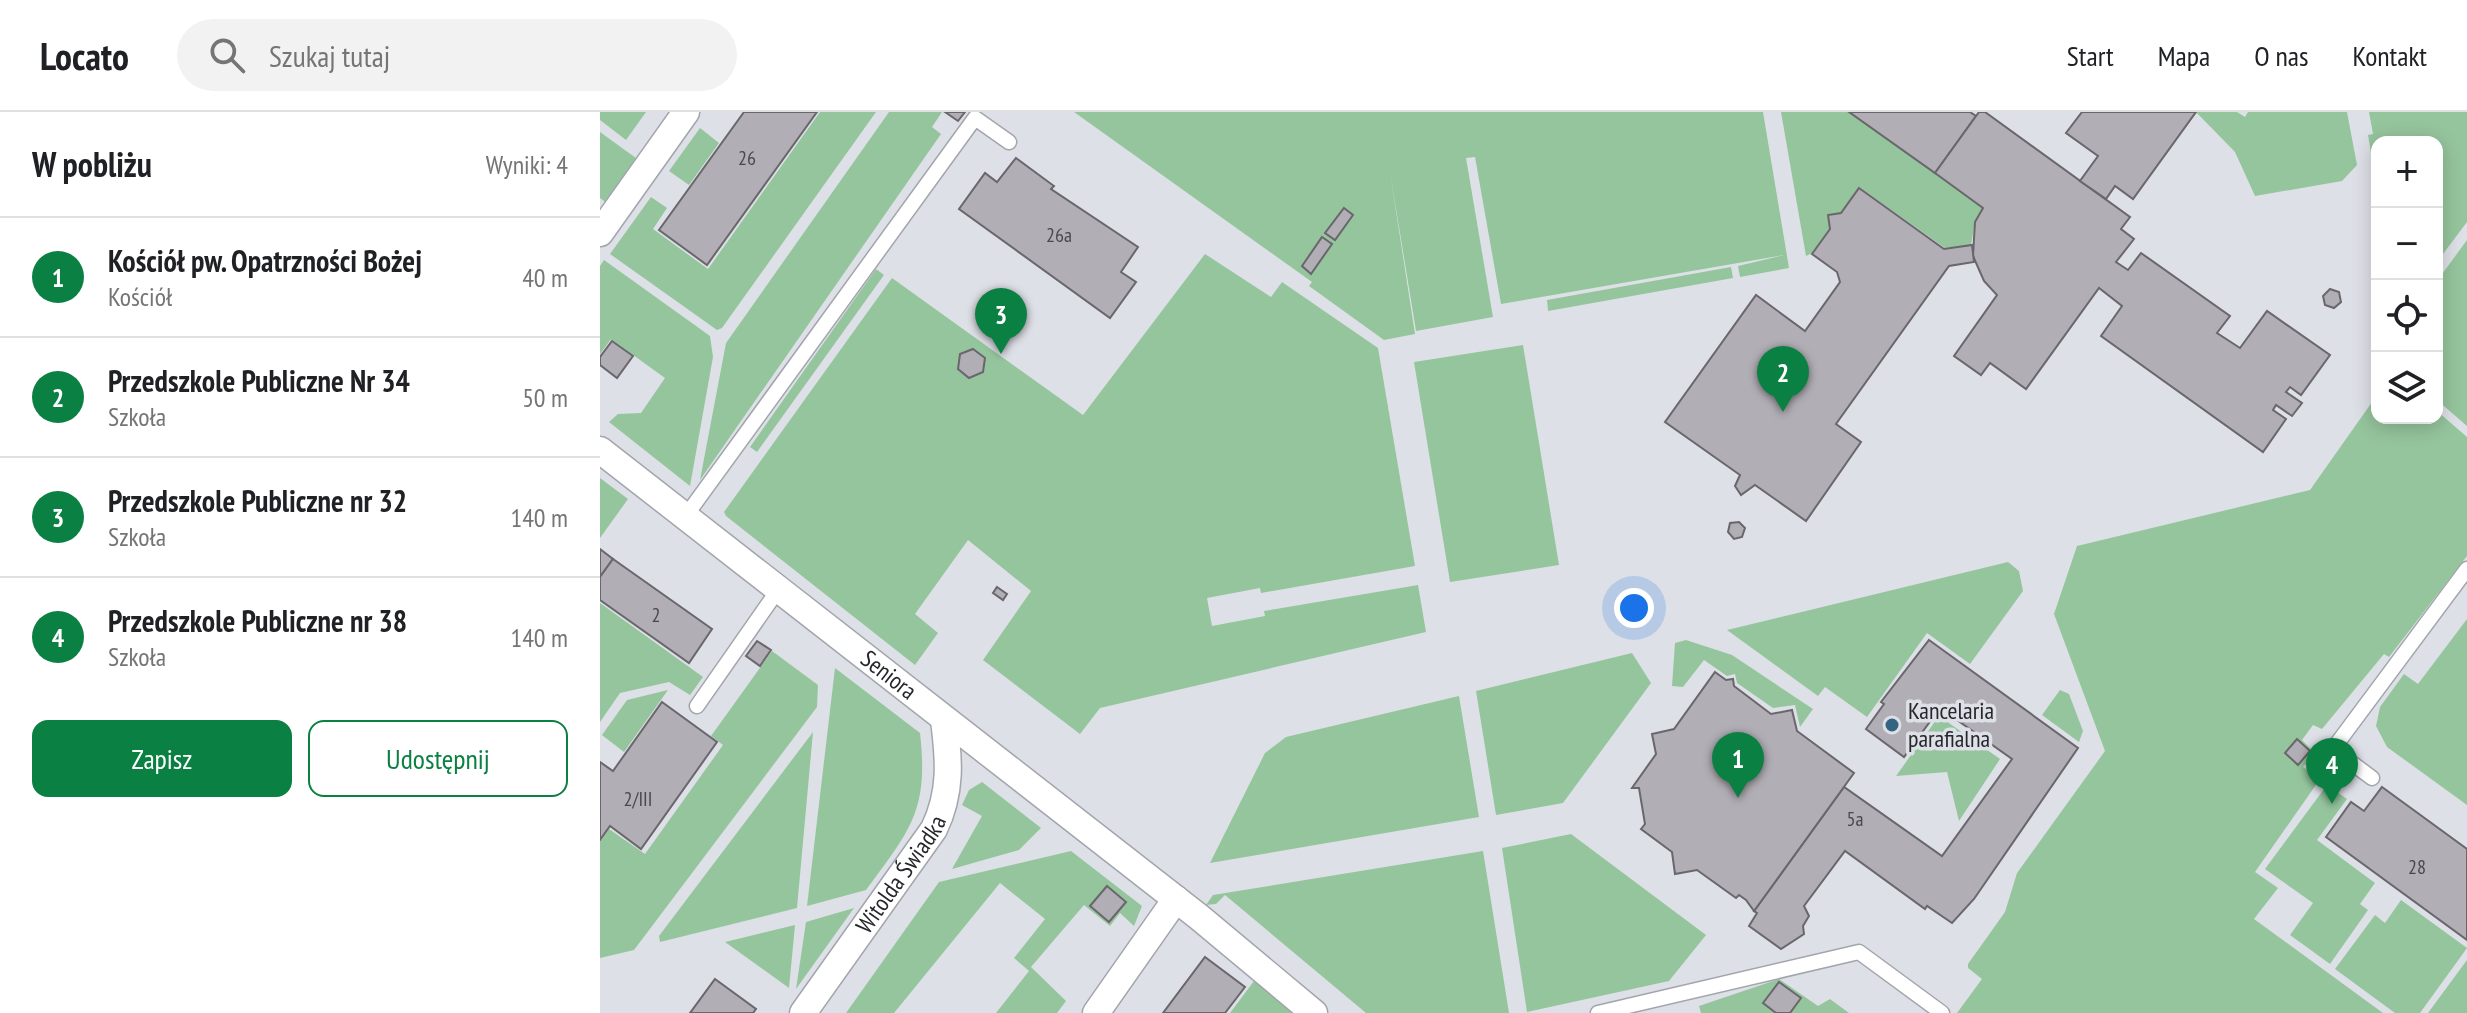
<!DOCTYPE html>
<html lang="pl">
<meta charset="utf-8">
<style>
:root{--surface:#fff;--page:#f2f2f2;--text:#202124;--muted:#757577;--line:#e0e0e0;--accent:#0b8043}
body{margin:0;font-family:"PT Sans Narrow",sans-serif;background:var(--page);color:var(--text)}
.controls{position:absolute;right:24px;top:24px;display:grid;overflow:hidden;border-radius:16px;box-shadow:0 4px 20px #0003}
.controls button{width:72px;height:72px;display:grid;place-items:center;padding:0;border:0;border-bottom:2px solid var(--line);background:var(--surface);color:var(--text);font:40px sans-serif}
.you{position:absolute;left:1034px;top:496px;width:28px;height:28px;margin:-20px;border:6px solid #fff;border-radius:50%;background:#1a73e8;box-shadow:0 0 0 12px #1a73e833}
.badge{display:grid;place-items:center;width:52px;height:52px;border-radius:50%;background:var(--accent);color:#fff;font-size:26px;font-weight:700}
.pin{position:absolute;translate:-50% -66px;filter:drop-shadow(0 2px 4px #0008)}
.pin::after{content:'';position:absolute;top:42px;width:28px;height:24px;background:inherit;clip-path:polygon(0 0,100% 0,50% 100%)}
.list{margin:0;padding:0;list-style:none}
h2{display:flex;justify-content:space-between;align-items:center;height:104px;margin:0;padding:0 32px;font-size:34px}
h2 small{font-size:26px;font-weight:400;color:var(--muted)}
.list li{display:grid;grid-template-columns:52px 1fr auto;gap:24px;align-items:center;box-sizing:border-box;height:120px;padding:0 32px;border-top:2px solid var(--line)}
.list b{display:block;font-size:30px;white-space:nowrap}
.list p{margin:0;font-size:26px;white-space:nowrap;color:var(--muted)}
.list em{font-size:26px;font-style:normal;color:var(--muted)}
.actions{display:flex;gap:16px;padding:24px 32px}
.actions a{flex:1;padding:18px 0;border:2px solid var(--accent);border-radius:16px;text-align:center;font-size:28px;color:var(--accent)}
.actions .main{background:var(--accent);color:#fff}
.icon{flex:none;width:44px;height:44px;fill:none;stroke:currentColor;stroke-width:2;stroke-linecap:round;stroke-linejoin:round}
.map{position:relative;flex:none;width:1867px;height:901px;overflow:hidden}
header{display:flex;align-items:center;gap:48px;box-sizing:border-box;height:112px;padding:0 40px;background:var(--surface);border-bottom:2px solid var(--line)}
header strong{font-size:38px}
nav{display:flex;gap:44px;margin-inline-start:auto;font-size:28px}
.search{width:560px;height:72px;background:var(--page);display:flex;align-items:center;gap:20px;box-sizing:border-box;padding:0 28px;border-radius:44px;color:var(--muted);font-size:30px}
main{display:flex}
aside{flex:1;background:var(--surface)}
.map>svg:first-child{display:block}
.green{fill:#95c59d}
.building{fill:#b1aeb5;stroke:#69666c;stroke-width:2}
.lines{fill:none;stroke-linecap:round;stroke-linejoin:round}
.service-casing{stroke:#a3a5ac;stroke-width:17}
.minor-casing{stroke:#a3a5ac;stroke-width:29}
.service{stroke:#fff;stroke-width:14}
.minor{stroke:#fff;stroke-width:26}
.poi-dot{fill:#336582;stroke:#dee0e7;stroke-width:3}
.labels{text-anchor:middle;stroke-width:7;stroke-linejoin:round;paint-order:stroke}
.number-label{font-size:20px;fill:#49494d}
.street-label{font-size:24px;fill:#26272a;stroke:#dee0e7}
.poi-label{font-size:24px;fill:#26272a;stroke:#dee0e7;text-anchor:start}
</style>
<header>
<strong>Locato</strong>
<div class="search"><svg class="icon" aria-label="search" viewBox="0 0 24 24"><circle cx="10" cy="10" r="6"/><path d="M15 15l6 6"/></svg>Szukaj tutaj</div>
<nav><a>Start</a><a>Mapa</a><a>O nas</a><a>Kontakt</a></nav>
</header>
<main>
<aside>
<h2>W pobliżu<small>Wyniki: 4</small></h2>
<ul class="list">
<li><span class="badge">1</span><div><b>Kościół pw. Opatrzności Bożej</b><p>Kościół</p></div><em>40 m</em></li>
<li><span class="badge">2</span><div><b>Przedszkole Publiczne Nr 34</b><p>Szkoła</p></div><em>50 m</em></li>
<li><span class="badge">3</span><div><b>Przedszkole Publiczne nr 32</b><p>Szkoła</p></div><em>140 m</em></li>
<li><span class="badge">4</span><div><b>Przedszkole Publiczne nr 38</b><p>Szkoła</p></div><em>140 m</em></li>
</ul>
<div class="actions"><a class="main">Zapisz</a><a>Udostępnij</a></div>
</aside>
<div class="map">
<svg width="1867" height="901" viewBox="0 0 1867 901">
<rect width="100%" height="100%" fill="#dee0e7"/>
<g class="green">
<polygon points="0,0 46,0 26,28 0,8"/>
<polygon points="220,0 276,0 122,216 117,218 10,142 51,85 67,96 53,117 108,157"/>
<polygon points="289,0 342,0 332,15 341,22 100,368 126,231"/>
<polygon points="474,0 1163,0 1189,156 1140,165 1138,154 1184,143 901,192 875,45 866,46 893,205 816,219 790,60 815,222 784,228 709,174 712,170"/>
<polygon points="1181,0 1249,0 1383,96 1375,111 1371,133 1345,136 1259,75 1241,101 1228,103 1230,116 1212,141 1206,144"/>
<polygon points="1596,0 1637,0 1645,5 1648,0 1747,0 1757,53 1742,69 1655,84 1635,40"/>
<polygon points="1769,0 1867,0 1867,110 1837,150 1837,30 1777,30 1777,59 1774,59 1768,23 1773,22"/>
<polygon points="100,16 119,31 89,73 69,59"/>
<polygon points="0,20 40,49 8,92 0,86"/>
<polygon points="1867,128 1867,314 1837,288 1837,169"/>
<polygon points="605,142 671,185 682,170 778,236 815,454 661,481 660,476 607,486 612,514 665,504 664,499 818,473 826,520 500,596 480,622 383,548 431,479 368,428 315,502 338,521 315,553 126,404 124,400 292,166 483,303"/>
<polygon points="4,148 110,224 113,245 90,374 9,310 18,302 41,301 65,266 11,227 0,242 0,154"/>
<polygon points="1131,155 1133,166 948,199 947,188"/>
<polygon points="276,157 284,163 157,340 150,335"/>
<polygon points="923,233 959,453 850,470 814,250"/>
<polygon points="1777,283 1777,306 1837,306 1837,299 1867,325 1867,444 1789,545 1784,542 1722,617 1713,613 1702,628 1715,641 1703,655 1720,667 1655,760 1678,776 1654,807 1783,901 1357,901 1382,867 1368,856 1368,852 1405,800 1417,761 1505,639 1454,502 1477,434 1710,378"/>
<polygon points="0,366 28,387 0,426"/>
<polygon points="1408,450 1419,459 1423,479 1370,552 1327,521 1267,605 1225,575 1218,584 1127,518"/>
<polygon points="0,491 103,565 90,583 69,570 20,581 0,610"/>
<polygon points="1867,507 1867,693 1787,635 1776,614 1780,595 1804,562 1818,572"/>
<polygon points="1086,528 1132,543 1213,597 1200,615 1195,593 1173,596 1137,571 1135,562 1127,564 1104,548 1083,575 1072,574 1075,531"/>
<polygon points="172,539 218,573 217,595 34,838 0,846 0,730 9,717 45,742 123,633 111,624"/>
<polygon points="1032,541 1051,571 963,691 896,703 876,579"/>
<path d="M235,556l85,65c9,78 -10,97 -54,157l-59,16z"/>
<polygon points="68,578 24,640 2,623 27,588"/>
<polygon points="1460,578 1469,582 1483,619 1479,630 1442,603"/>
<polygon points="859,584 879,705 610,751 665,641 686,625"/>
<polygon points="1339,604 1400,647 1359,709 1347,660 1296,664"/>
<polygon points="213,620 197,796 60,830 59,824"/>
<polygon points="382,670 441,716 419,738 352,757 382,704 362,693 369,678"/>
<polygon points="1727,673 1747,687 1717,728 1775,771 1760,792 1768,798 1730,852 1690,823 1713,791 1665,757"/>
<polygon points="971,722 1106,823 1069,869 927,900 902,736"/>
<polygon points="471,739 542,794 534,814 520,801 510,814 484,793 431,855 466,889 457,901 396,901 429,859 414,846 445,807 400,771 294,901 246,901 339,770"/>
<polygon points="883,739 909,901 766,901 625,783 616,792 606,793 613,783"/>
<polygon points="1801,788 1867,836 1820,901 1795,901 1735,857 1775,803 1785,811"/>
<polygon points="254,796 196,877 206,810"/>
<polygon points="195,813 189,876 125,830"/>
<polygon points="1867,848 1867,901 1828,901"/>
<polygon points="657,865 700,901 630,901"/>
<polygon points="1179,867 1218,894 1230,887 1249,901 1101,901 1099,894"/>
</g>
<g class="building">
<polygon points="144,0 217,0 107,153 59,118"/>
<polygon points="345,0 365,0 358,9"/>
<polygon points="1249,0 1370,0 1376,4 1335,61"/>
<polygon points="1379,0 1385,0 1530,105 1521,117 1534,127 1516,150 1528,158 1541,141 1630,204 1617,221 1640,236 1667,199 1730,243 1701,283 1690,275 1686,280 1702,291 1692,304 1676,293 1673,298 1686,307 1663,340 1501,224 1522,194 1499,176 1426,277 1390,251 1381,263 1354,244 1397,183 1384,169 1373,144 1375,110 1383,96 1335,61"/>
<polygon points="1482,0 1596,0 1533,87 1515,74 1506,87 1480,69 1498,44 1466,21"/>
<polygon points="416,46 454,74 451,77 538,135 521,160 536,170 510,206 359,97 385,61 397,70"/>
<polygon points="1259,76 1344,137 1372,133 1374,150 1349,154 1236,312 1261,330 1206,409 1155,373 1141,383 1135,374 1140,363 1065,310 1156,183 1205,219 1240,170 1237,160 1212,142 1230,117 1228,103 1241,101"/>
<polygon points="744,96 753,103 735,128 725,121"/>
<polygon points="722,125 732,132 711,162 702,154"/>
<polygon points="1730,177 1739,180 1741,190 1734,196 1725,193 1723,184"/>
<polygon points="12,229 33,244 17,266 0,253 0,245"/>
<polygon points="373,237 385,246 383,260 369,266 358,257 360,242"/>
<polygon points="1139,410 1145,416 1142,425 1134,427 1128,420 1130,411"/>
<polygon points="0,437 13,447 0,465"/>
<polygon points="13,447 112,517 89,551 0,488 0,465"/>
<polygon points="397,475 407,482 403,488 393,481"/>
<polygon points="1329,528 1478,636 1374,787 1352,811 1327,794 1325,797 1245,739 1204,794 1209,804 1203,814 1204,822 1181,837 1149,814 1157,801 1154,799 1244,675 1342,744 1412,647 1340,596 1304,645 1266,617 1284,592 1281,590"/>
<polygon points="157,529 171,538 160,554 146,544"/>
<polygon points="1115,560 1126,568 1133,567 1134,574 1171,602 1192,598 1197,619 1254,661 1154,799 1146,788 1139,783 1136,786 1097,758 1075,762 1072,740 1041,717 1045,712 1039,676 1032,676 1056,642 1052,622 1074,617"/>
<polygon points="62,590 117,630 41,737 10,714 0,728 0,650 13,659"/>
<polygon points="1697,627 1710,639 1698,653 1685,641"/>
<polygon points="1782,675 1867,737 1867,828 1726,725 1751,690 1764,699"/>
<polygon points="507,774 526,790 509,810 490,794"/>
<polygon points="605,845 645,875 625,901 563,901"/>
<polygon points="115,867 156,897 153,901 90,901"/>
<polygon points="1179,870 1201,886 1190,901 1176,901 1163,891"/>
</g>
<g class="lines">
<defs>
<g id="service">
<polyline points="85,405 375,6 409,30"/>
<polyline points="97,594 178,478"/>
<polyline points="1772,666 1733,637 1867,457"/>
<polyline points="998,901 1259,840 1342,901"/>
</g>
<g id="minor">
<polyline points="0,121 86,0"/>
<path id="s1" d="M0,338l599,467 115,96"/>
<path id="s2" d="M203,901l131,-184c18,-37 15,-70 10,-109"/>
<polyline points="496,901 576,787"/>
</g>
</defs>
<use href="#service" class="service-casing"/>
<use href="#minor" class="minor-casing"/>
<use href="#service" class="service"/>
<use href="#minor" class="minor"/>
</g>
<circle class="poi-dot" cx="1292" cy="613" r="8"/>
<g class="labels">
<g class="number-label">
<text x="147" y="53">26</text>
<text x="459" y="130">26a</text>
<text x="56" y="510">2</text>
<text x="38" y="694">2/III</text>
<text x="1255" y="714">5a</text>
<text x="1817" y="762">28</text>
</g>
<g class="street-label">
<text dy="8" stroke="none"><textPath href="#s1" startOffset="366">Seniora</textPath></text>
<text dy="8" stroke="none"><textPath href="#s2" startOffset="170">Witolda Świadka</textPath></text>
</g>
<g class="poi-label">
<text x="1308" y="607">Kancelaria<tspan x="1308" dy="28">parafialna</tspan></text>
</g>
</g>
</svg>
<div class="controls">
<button>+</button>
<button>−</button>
<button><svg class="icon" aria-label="locate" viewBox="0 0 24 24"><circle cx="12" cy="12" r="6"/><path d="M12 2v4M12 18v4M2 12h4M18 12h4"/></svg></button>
<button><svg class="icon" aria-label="layers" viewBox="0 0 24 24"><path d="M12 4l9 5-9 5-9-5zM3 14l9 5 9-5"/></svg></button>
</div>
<div class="you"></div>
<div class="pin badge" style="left:1138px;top:686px">1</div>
<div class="pin badge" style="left:1183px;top:300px">2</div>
<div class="pin badge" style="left:401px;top:242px">3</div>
<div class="pin badge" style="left:1732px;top:692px">4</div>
</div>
</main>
